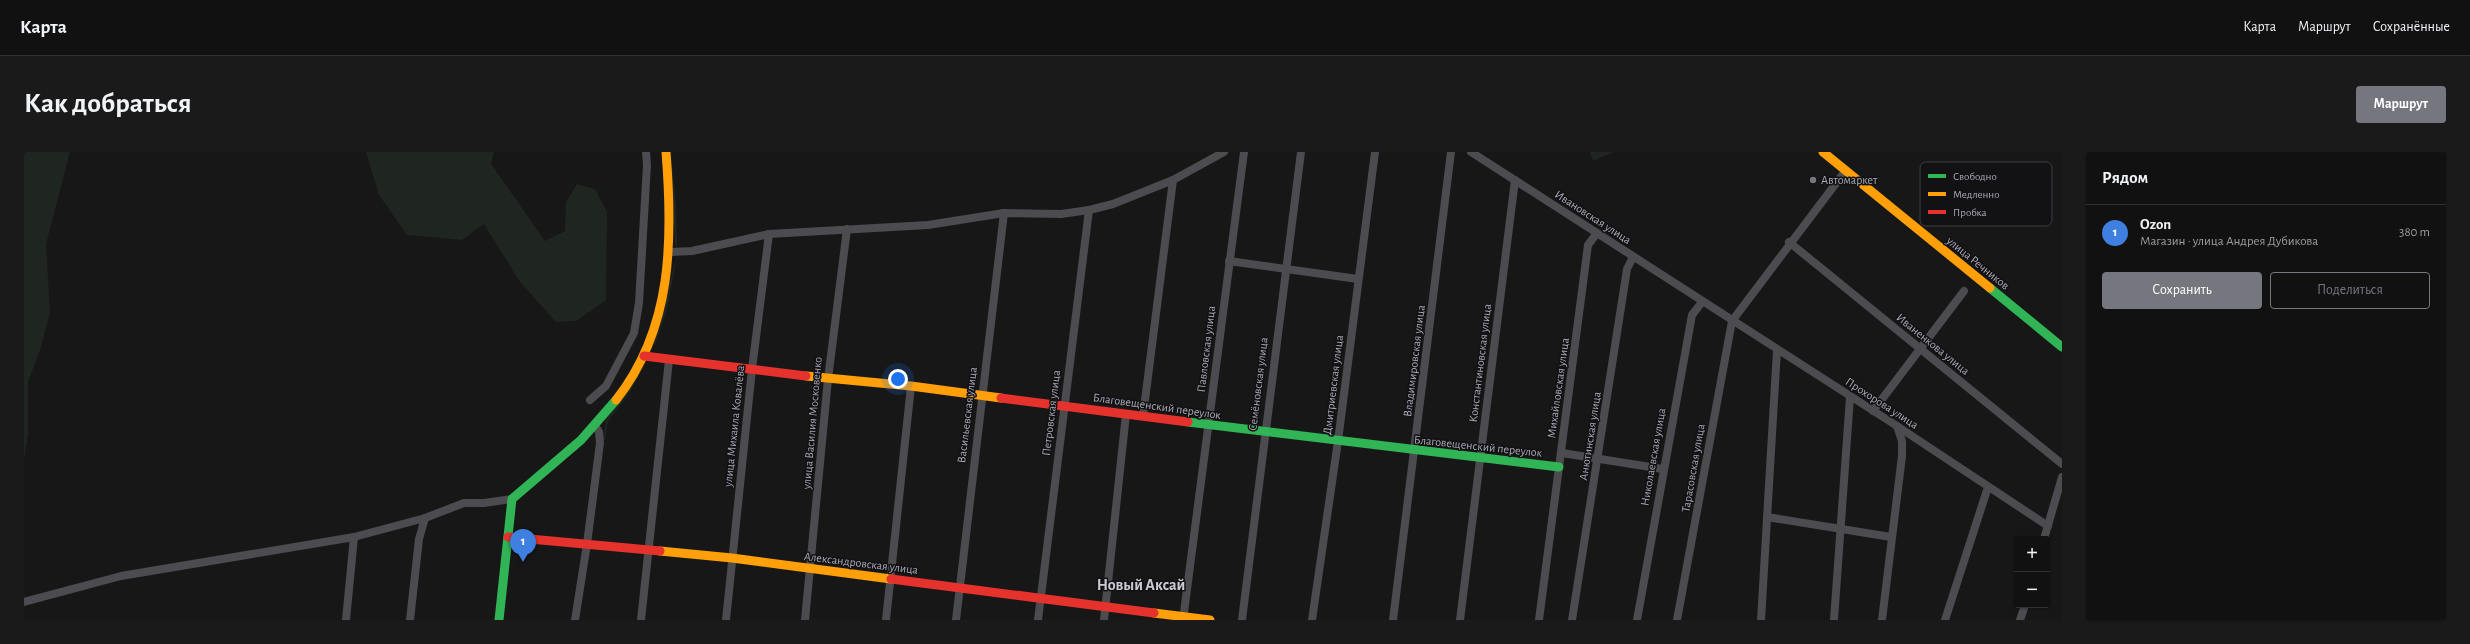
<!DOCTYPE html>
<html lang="ru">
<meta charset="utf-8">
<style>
:root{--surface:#111;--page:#1a1a1a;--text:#f1f3f6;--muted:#9c9d9f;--line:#303131;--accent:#76767f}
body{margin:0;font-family:"Alegreya Sans",sans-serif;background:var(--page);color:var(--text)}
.controls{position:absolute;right:12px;bottom:12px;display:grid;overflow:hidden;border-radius:4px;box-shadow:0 1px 3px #0004}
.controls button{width:36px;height:36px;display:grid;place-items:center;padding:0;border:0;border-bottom:1px solid var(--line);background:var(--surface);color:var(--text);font:20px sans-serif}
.you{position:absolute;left:874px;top:227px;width:14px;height:14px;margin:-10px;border:3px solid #fff;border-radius:50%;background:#1a73e8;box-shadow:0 0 0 6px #1a73e833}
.badge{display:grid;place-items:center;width:26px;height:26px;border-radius:50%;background:var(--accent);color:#fff;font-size:13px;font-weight:700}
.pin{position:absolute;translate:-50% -33px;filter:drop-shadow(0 1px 2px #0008)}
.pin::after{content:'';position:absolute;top:21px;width:14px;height:12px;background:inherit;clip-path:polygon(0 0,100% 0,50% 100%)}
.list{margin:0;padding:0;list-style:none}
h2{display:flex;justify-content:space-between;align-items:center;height:52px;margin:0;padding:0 16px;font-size:17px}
h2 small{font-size:13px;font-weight:400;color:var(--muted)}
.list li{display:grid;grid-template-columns:26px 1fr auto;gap:12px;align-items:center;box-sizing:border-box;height:56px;padding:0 16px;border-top:1px solid var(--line)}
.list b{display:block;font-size:15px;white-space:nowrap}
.list p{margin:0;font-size:13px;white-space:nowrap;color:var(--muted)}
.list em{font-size:13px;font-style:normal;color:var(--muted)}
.actions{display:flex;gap:8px;padding:12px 16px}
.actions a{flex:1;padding:9px 0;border:1px solid var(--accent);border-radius:4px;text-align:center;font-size:14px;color:var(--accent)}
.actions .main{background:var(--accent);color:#fff}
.map{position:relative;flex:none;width:2038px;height:468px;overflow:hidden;border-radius:4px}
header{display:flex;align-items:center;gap:24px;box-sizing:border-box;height:56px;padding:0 20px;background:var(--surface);border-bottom:1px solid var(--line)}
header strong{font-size:19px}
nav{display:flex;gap:22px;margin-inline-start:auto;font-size:14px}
.intro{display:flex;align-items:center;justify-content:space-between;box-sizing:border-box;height:96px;padding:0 24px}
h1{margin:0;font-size:28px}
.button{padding:10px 18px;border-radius:4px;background:var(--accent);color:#fff;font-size:14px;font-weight:700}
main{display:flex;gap:24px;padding:0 24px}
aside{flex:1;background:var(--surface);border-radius:4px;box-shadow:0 1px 3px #0004}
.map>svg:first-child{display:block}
.green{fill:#1f2621}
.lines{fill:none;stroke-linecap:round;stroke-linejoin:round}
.street{stroke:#4b4b50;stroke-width:8}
.fast{stroke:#30b455;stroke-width:9}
.slow{stroke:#ff9f0a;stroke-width:9}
.jam{stroke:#e5322d;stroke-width:9}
.poi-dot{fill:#76767f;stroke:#121113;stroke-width:1.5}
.labels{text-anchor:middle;stroke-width:3;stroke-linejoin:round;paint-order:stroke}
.poi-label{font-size:12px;fill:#a9a9b7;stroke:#121113;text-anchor:start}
.street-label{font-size:12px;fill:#a9a9b7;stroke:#121113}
.district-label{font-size:16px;font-weight:bold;fill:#cacad3;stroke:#121113}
.key{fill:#121113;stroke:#3f3f44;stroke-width:1}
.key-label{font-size:11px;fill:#a9a9b7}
</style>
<header>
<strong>Карта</strong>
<nav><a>Карта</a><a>Маршрут</a><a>Сохранённые</a></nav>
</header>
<div class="intro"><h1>Как добраться</h1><a class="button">Маршрут</a></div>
<main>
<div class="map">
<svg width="2038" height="468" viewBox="0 0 2038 468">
<rect width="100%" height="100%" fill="#171717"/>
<g class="green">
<polygon points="0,0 46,0 22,92 26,161 16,198 4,230 4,282 0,308"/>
<polygon points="342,0 470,0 467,12 521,89 541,79 542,50 553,32 571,37 583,60 582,148 552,169 532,170 496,130 460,72 438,88 383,83 355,43"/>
<polygon points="647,0 652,53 653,95 651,92"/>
<polygon points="1566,0 1590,0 1569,9"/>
<polygon points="653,104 643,158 631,193 629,192"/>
<polygon points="622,210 606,240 584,269 581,288 579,288 582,268"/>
</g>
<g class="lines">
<g class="street">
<polyline points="1447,0 1873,274 2024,374"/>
<polyline points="1765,90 2038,312"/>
<polyline points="647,100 668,99 745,82 904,73 980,61 1037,62 1065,58 1089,52 1149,28 1200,0"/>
<polyline points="1205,109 1334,127"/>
<polyline points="566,248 582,234 610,181 615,151 623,13 622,0"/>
<polyline points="1849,259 1940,139"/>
<polyline points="1119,264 1149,28"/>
<polyline points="1538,301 1639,317"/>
<polyline points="1743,365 1867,385"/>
<polyline points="2020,387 2038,325"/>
<polyline points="0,450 97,424 330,385 401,366 440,351 460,351 488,347"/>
<polyline points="322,468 330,385"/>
<polyline points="386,468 395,387 401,366"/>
<polyline points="551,468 563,392 576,291 575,280 571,273"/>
<polyline points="617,468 645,208"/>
<polyline points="702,468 728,217 745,82"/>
<polyline points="781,468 804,227 823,77"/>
<polyline points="862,468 887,234"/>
<polyline points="932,468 980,61"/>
<polyline points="1014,468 1065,58"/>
<polyline points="1080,468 1102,262"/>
<polyline points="1159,468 1220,0"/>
<polyline points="1218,468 1277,0"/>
<polyline points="1288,468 1314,289 1351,0"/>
<polyline points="1369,468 1427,0"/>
<polyline points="1436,468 1491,28"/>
<polyline points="1515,468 1564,93 1573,81"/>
<polyline points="1548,468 1603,117 1609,105"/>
<polyline points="1613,468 1668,163 1678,150"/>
<polyline points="1653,468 1708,169 1822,18"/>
<polyline points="1737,468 1753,198"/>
<polyline points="1810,468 1826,245"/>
<polyline points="1858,468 1878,304 1878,289 1873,274"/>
<polyline points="1921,468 1964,335"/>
<polyline points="1996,468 2001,453"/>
</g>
<g class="fast">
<polyline points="1966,136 2038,195"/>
<polyline points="1164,270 1535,315"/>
<polyline points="475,468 488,347 557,288 592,248"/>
</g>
<g class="slow">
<polyline points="1799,0 1966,136"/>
<polyline points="782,224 887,234 977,246"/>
<path d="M592,248c57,-72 57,-161 50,-248"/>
<polyline points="636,399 708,406 867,427"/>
<polyline points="1130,461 1186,468"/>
</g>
<g class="jam">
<polyline points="620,204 782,224"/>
<polyline points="977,246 1164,270"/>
<polyline points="484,385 636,399"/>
<polyline points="867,427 1130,461"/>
</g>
</g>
<circle class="poi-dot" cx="1789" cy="28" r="4"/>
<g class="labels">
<g class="poi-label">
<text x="1797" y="32">Автомаркет</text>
</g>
<g class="street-label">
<text transform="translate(1569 65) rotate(33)" y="4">Ивановская улица</text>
<text transform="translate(1954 111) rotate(39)" y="4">улица Речников</text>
<text transform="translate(1909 192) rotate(39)" y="4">Иваненкова улица</text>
<text transform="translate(1182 197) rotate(-83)" y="4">Павловская улица</text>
<text transform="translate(1390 209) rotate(-83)" y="4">Владимировская улица</text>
<text transform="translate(1456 211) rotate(-83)" y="4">Константиновская улица</text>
<text transform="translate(1234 232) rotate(-83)" y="4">Семёновская улица</text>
<text transform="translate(1309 233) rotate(-83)" y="4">Дмитриевская улица</text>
<text transform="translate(1534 236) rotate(-82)" y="4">Михайловская улица</text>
<text transform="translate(1858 251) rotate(33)" y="4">Прохорова улица</text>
<text transform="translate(1133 254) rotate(8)" y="4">Благовещенский переулок</text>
<text transform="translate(1027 261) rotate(-83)" y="4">Петровская улица</text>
<text transform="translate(943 263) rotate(-83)" y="4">Васильевская улица</text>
<text transform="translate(788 271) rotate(-85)" y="4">улица Василия Московенко</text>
<text transform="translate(710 274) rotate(-84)" y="4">улица Михаила Ковалёва</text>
<text transform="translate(1566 284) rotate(-81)" y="4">Анютинская улица</text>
<text transform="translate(1454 294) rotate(6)" y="4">Благовещенский переулок</text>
<text transform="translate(1629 305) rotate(-80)" y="4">Николаевская улица</text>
<text transform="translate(1669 316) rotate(-80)" y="4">Тарасовская улица</text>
<text transform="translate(837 411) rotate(7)" y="4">Александровская улица</text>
</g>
<g class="district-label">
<text x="1117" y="438">Новый Аксай</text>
</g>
</g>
<rect x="1896" y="10" width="132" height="64" rx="6" class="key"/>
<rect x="1904" y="22" width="18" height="4" fill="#30b455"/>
<rect x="1904" y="40" width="18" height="4" fill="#ff9f0a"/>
<rect x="1904" y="58" width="18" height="4" fill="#e5322d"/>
<g class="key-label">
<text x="1929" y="28">Свободно</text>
<text x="1929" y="46">Медленно</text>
<text x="1929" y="64">Пробка</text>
</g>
</svg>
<div class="controls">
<button>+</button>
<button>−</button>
</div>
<div class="you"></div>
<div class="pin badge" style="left:499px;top:410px;background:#3f7fe0">1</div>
</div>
<aside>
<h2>Рядом<small></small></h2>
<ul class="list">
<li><span class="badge" style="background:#3f7fe0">1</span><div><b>Ozon</b><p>Магазин · улица Андрея Дубикова</p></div><em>380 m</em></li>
</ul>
<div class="actions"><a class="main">Сохранить</a><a>Поделиться</a></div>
</aside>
</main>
